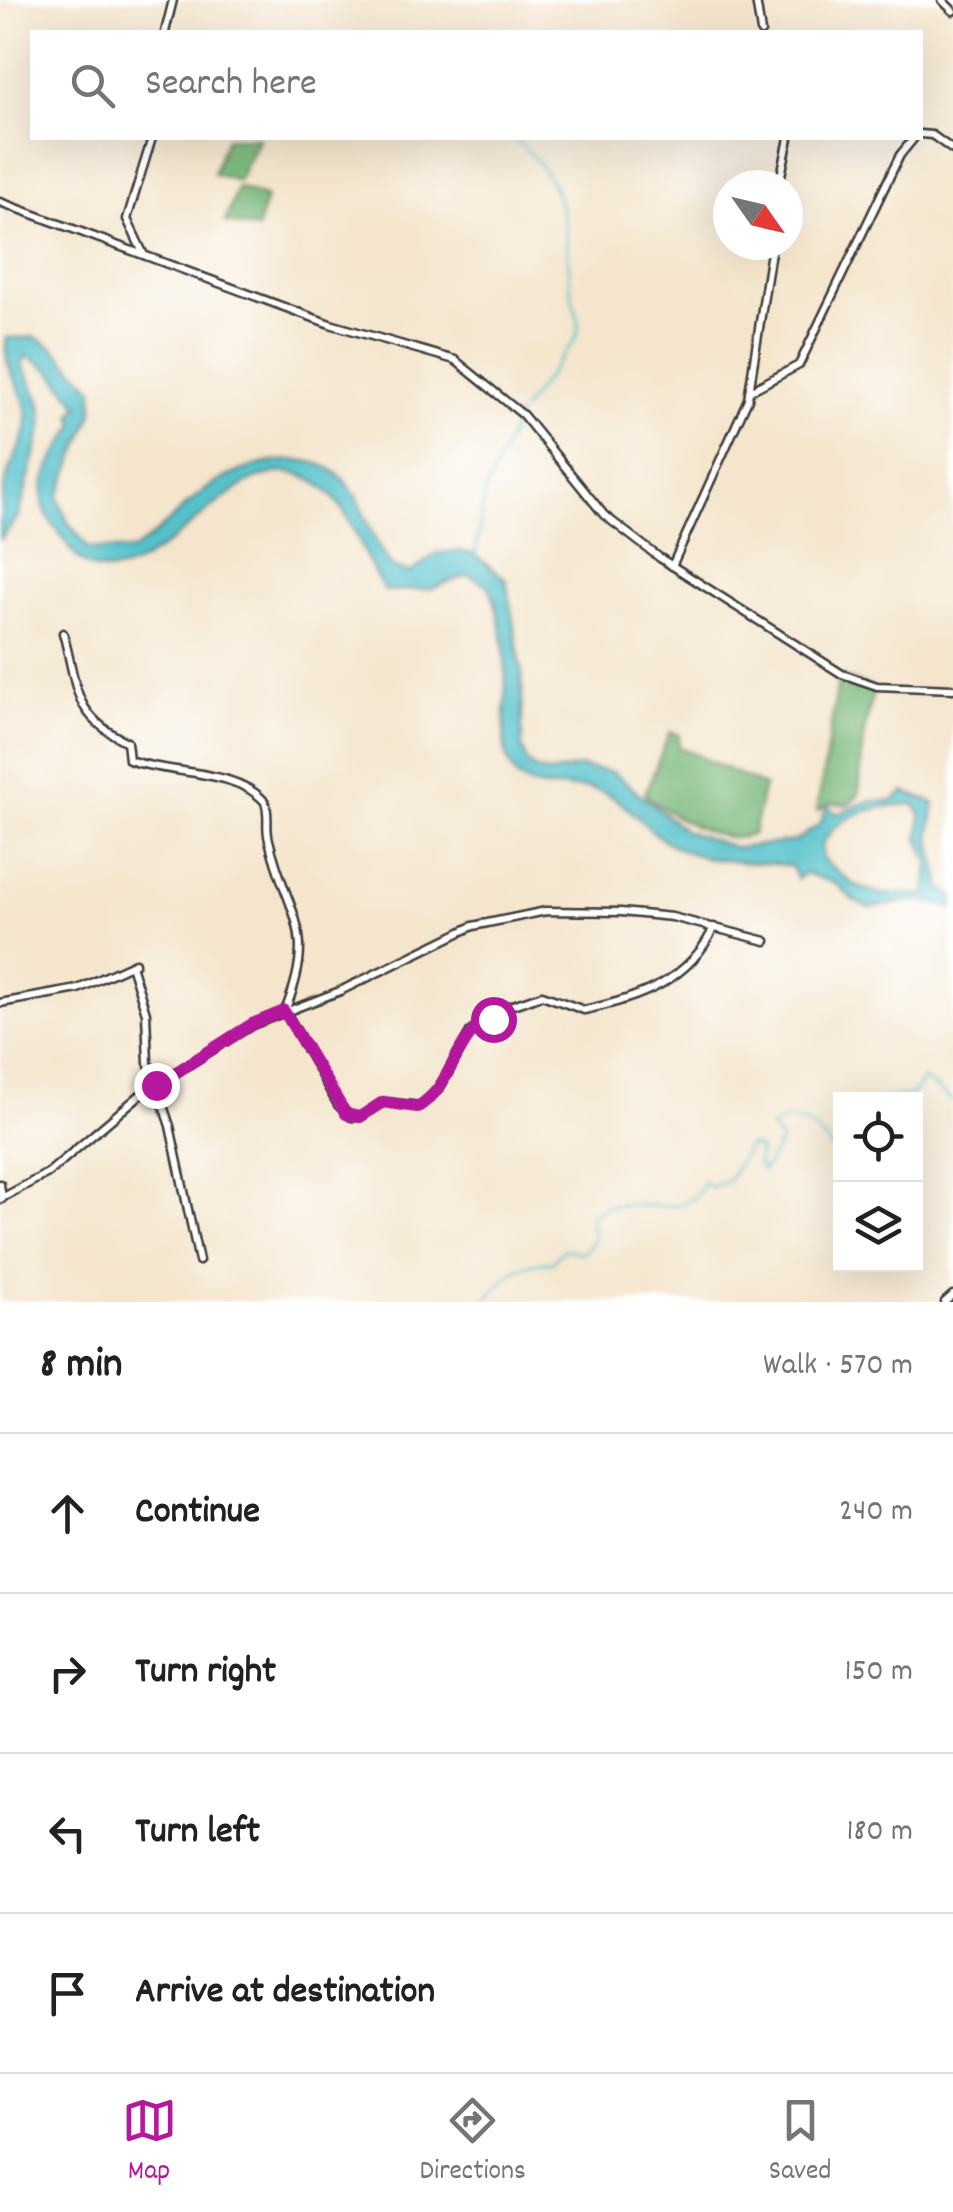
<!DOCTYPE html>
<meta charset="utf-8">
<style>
:root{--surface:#fff;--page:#f2f2f2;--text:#202124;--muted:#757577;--line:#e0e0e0;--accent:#b5179e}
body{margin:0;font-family:Dekko,sans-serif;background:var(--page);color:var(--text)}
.controls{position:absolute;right:30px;bottom:30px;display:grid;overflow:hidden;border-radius:0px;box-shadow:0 10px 40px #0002}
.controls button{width:90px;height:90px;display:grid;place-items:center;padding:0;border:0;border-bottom:2px solid var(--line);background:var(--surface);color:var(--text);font:50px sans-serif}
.compass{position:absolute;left:713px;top:170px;width:90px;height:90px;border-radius:50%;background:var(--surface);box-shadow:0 10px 40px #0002;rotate:124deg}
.stop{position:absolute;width:30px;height:30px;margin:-22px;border:8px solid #b5179e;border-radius:50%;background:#fff}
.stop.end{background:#b5179e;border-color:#fff;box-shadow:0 2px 10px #0008}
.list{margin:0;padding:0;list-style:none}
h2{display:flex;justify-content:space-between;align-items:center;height:130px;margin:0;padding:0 40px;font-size:42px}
h2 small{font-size:32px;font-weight:400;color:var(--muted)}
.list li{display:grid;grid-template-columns:65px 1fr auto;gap:30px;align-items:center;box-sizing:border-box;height:160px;padding:0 40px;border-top:2px solid var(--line)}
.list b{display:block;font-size:38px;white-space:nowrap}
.list em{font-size:32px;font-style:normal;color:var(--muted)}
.icon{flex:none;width:55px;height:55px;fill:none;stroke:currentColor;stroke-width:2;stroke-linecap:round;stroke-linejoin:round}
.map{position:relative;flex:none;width:953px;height:1302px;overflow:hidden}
.search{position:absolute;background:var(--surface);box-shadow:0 10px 40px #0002;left:30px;right:30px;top:30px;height:110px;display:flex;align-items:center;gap:25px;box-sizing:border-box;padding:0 35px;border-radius:0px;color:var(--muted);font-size:38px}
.sheet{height:770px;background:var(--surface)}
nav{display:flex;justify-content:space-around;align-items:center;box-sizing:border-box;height:140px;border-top:2px solid var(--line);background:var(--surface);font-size:28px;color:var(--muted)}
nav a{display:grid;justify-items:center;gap:5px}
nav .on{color:var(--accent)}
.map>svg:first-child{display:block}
.forest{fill:#77b678;stroke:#4a694a;stroke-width:2.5}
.water{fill:#54c1ca;stroke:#386e73;stroke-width:2.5;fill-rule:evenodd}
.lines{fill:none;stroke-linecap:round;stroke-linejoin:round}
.stream{stroke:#54c1ca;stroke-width:2.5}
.minor-casing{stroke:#3c3a36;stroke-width:11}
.minor{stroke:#fff;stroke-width:6}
.route{stroke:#b5179e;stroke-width:12}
</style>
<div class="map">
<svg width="953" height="1302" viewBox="0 0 953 1302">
<rect width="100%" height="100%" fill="#fff"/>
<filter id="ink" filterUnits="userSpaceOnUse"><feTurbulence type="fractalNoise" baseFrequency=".01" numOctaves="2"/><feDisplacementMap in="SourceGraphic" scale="20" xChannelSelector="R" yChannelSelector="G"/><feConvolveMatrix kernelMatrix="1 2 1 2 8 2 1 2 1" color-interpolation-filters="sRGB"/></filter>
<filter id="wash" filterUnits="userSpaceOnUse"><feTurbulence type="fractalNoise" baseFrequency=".0048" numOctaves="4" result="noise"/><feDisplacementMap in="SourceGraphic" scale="40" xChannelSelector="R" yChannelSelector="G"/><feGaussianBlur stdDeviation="2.25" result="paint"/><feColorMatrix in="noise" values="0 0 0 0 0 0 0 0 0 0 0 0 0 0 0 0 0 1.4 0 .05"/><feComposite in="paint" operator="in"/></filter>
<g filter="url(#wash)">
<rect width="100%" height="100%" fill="#f4e5cc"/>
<g class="forest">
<polygon points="226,138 259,138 238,181 213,174"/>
<polygon points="238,187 266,198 257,229 225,222"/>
<polygon points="839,676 874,689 864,732 859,795 848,805 831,803 817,811"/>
<path d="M670,732l9,3v12l85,39 -11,48c-29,14 -87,-20 -108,-40z"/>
</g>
<path class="water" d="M35,337l17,10 41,41v25l-35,85 10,24 20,26 43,3c27,-16 47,-40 71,-59 34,-26 108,-50 142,-12 22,25 27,64 49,87l17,6 27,-20 22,-2 14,3 33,25 16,95v73l5,15 9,8 12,3 33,-6 32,5 72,59 52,17 58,-7 25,-17 7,-18 11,8 30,-13h25l11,-9 31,11 -5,33 12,53 11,6v13l-34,-8 -50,8 -15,-7 -17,-17 -32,-11 -8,6 -6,-13c-42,-6 -88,0 -126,-25 -21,-14 -37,-38 -60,-48 -36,-16 -83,14 -98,-35 -5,-15 -2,-30 -2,-45 2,-44 1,-86 -16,-127l-21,-11 -37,14 -46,2c-29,-41 -34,-102 -89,-117 -73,-20 -156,146 -220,82 -8,-9 -14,-20 -22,-30 -28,-34 2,-69 21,-101l-3,-11 7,-8 -28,-35 -24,-15 -5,7 19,40 2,20 -24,93 -19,24c0,-21 1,-43 7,-63 6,-20 21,-39 20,-61 -2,-30 -27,-47 -20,-78zM914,804l7,10 -2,25 10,23 -3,32h-46l-27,-10 -30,-24 -1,-16c20,-33 57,-38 92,-40z"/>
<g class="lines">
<g class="stream">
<path d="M513,138c51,40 53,82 57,144 0,16 8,31 9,46l-4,12 -53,70"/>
<polyline points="475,556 485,492 518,415"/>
<polyline points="881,1100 913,1094 924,1079 953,1101"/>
<path d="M484,1302c21,-25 33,-41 68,-40l12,-13 19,4 11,-14 -4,-22c29,-32 93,14 114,-35l7,5 17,-6 21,-36 11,5 -3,13 6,8 18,-30 -10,-13c19,-20 53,3 63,25l6,1"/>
</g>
</g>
</g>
<g filter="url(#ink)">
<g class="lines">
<defs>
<g id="minor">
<polyline points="756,0 761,32"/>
<polyline points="942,0 953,11"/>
<polyline points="165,32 173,0"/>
<polyline points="920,134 932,135 953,150"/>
<polyline points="779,185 789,138"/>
<polyline points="0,202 330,324 455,360 523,415 604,515 660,558 842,674 877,686 953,689"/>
<polyline points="144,255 127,219 152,138"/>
<polyline points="750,391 799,365 900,155 914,138"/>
<polyline points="672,566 748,399 772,245"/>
<path d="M63,633c15,53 8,82 64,109l2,18c41,15 106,8 136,42 5,14 0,25 4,38 18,76 50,88 16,171l53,94 13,12h9l23,-15 37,4 19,-17 31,-57 34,-24 38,-13 42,15c53,-11 106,-29 130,-83"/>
<polyline points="131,965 146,1013 148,1063 158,1083"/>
<polyline points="0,1003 78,989 135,963"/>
<polyline points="156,1085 170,1126 199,1261"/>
<polyline points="0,1184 2,1199"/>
<polyline points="0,1199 48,1173 140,1095 252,1025 340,991 473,926 546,911 621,912 672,917 766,941"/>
<polyline points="945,1302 953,1295"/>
</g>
</defs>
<use href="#minor" class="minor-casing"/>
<use href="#minor" class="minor"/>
</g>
</g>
<g class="lines" filter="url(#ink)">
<path class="route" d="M156,1085l96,-61 32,-13 62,103 14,3 23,-15 34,5c37,-19 37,-76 76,-88"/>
</g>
</svg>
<div class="controls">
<button><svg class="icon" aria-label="locate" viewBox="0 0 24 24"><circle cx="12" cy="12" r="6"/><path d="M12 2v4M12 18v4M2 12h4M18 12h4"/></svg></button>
<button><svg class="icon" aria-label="layers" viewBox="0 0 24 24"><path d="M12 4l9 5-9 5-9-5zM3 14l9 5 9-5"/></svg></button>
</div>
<svg class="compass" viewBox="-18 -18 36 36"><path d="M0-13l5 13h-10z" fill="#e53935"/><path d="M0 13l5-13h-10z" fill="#757577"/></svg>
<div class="stop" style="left:493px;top:1019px"></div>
<div class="stop end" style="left:156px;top:1085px"></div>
<div class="search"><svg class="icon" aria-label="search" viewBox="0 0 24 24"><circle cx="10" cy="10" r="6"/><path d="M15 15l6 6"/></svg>Search here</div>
</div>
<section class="sheet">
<h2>8 min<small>Walk · 570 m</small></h2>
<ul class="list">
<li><svg class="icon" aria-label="ahead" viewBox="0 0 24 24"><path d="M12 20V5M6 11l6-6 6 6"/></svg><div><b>Continue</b></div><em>240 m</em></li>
<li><svg class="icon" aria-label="right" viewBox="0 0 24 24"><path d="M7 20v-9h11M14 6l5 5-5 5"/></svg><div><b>Turn right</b></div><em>150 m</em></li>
<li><svg class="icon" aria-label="left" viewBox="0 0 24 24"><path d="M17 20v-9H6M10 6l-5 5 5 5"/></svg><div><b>Turn left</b></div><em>180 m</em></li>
<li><svg class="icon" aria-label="arrive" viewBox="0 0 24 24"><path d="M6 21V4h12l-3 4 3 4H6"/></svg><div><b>Arrive at destination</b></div></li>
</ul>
</section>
<nav>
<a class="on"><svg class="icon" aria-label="map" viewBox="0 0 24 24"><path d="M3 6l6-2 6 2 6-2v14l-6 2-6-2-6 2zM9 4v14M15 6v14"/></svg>Map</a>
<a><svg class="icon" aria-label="directions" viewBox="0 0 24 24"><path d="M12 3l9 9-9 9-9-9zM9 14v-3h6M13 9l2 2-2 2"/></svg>Directions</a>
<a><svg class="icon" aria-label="saved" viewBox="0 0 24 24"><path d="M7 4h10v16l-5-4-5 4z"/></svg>Saved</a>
</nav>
